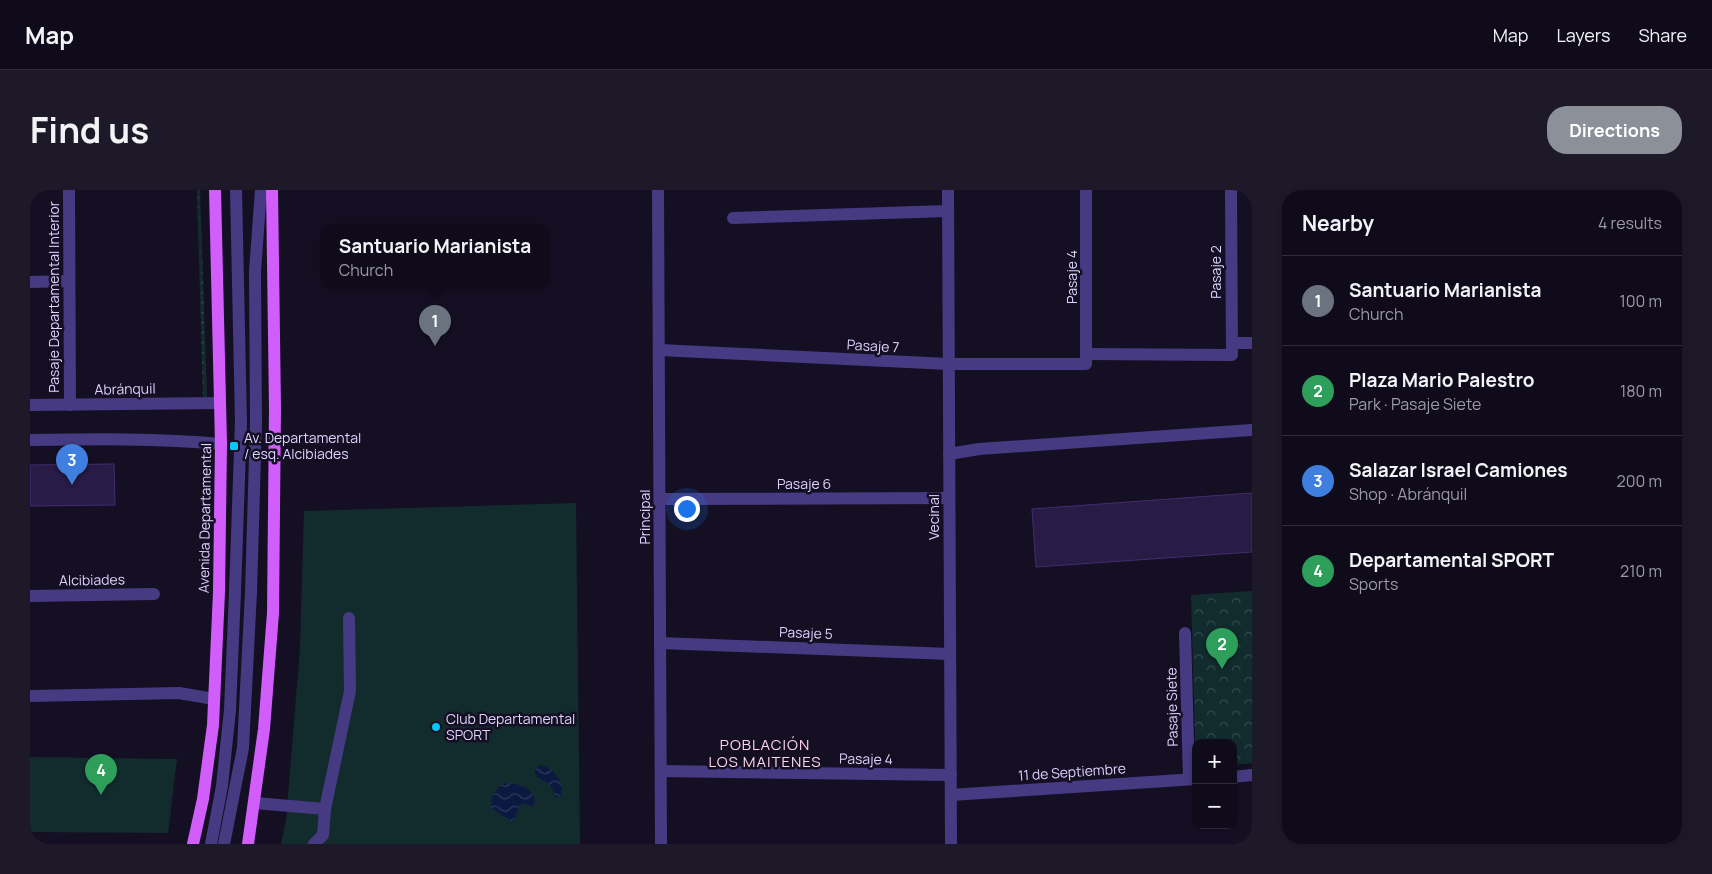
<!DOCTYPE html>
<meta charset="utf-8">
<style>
:root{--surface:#100b1b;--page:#1e1928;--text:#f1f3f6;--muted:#9c9ba3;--line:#302b3a;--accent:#8c9099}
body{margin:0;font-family:Manrope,sans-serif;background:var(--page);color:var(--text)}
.controls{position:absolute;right:15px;bottom:15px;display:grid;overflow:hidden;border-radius:10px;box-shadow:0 2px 8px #0003}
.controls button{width:45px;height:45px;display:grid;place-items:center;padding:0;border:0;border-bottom:1px solid var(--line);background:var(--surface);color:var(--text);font:25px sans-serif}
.you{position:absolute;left:656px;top:318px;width:18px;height:18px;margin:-12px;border:4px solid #fff;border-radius:50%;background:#1a73e8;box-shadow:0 0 0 8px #1a73e833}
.badge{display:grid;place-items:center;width:32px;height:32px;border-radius:50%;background:var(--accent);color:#fff;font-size:16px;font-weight:700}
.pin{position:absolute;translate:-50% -41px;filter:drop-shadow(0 1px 2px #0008)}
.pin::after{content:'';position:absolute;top:26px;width:18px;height:15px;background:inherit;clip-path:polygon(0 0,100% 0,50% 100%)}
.popup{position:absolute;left:291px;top:34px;width:228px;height:65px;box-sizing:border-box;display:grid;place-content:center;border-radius:10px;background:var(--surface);filter:drop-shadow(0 1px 4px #0005);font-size:16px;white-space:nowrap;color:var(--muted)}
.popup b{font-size:19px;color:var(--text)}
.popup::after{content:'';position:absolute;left:50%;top:100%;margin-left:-10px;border:10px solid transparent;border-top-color:var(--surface)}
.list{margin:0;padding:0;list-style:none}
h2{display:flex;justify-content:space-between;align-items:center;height:65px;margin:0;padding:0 20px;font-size:21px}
h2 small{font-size:16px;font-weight:400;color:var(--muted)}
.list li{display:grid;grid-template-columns:32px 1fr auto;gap:15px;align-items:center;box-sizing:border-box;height:90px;padding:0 20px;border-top:1px solid var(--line)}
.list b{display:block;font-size:19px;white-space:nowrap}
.list p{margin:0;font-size:16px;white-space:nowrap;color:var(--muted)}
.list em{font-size:16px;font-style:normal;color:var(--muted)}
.map{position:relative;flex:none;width:1222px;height:654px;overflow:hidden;border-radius:20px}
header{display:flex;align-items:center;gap:30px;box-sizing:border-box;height:70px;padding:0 25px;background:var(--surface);border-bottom:1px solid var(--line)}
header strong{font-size:24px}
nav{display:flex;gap:28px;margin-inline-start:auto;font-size:18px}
.intro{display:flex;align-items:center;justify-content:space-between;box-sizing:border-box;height:120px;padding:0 30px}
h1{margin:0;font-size:35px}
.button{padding:12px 22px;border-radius:20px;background:var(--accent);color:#fff;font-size:18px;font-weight:700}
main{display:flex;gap:30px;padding:0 30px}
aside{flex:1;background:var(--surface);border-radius:20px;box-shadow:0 2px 8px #0003}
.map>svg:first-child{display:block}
.grass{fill:url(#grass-dots)}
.park{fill:url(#park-crowns)}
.pitch{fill:#122c2e}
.water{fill:url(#water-waves)}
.building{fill:#281b45;stroke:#422e70}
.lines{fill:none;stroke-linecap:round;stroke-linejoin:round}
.minor{stroke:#463b82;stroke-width:12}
.major{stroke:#d15dfb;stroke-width:12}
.poi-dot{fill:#06c5f7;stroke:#150f24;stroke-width:2}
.labels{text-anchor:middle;stroke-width:5;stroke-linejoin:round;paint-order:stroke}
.street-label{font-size:14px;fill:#ddd3fe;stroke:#150f24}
.poi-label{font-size:14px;fill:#ddd3fe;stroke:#150f24;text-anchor:start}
.neighbourhood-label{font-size:15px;letter-spacing:1px;fill:#fed5eb;stroke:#150f24}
</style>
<header>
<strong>Map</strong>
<nav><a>Map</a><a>Layers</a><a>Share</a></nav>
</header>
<div class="intro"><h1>Find us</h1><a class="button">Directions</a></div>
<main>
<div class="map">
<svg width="1222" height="654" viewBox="0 0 1222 654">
<defs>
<pattern id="grass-dots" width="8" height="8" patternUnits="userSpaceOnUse" patternTransform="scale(1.25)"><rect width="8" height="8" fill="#122c2e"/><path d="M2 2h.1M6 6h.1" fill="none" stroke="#344a4d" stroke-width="1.8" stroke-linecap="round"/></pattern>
<pattern id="park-crowns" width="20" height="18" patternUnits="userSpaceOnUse" patternTransform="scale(1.25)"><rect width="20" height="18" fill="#122c2e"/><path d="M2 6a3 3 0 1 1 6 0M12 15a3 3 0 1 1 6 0" fill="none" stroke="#344a4d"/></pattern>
<pattern id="water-waves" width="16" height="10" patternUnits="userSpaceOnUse" patternTransform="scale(1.25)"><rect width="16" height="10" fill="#0b1941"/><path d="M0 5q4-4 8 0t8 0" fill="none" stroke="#2e3a5e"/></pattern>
</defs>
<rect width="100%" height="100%" fill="#150f24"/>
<polygon class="grass" points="167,0 170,0 177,207 173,207"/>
<polygon class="park" points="1222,401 1222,573 1203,575 1203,553 1166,553 1166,579 1161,405"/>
<g class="pitch">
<polygon points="546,313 550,654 251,654 256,630 270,458 274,321"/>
<polygon points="0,567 147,569 138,643 0,642"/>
</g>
<g class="water">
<path d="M510,575c14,3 26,17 20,32h-4c-2,-4 -3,-8 -6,-12 -6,-6 -24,-9 -10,-20z"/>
<path d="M477,593c11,-1 32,8 27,22l-3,1 -7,-3 -4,1 -7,18 -22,-14c0,-12 5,-22 16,-25z"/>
</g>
<g class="building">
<polygon points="84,274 85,315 0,316 0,275"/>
<polygon points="1222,303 1222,362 1006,377 1002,319"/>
</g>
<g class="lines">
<g class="minor">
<polyline points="39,0 40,215"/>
<polyline points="628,0 631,654"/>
<polyline points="918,0 921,654"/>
<polyline points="703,28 918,21"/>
<polyline points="0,92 39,91"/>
<polyline points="1202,153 1222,153"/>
<polyline points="629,160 919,174 1056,174 1056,0"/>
<polyline points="1057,164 1202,165 1201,0"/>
<polyline points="0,215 190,213"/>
<path d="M0,250c64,-1 127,-2 191,4"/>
<polyline points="919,264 949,259 1222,240"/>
<polyline points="630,309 919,308"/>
<polyline points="0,406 124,404"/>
<polyline points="1155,443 1159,589"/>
<polyline points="630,453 920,464"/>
<polyline points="0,506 149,503 184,509"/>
<polyline points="631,581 921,585"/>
<polyline points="1203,587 1222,585"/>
<polyline points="921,605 1166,589"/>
<polyline points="225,613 295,619"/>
<polyline points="181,654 192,596 200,520 205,402 211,232 206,0"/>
<polyline points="194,654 213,558 221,402 226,233 225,81 231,0"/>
<polyline points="284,654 293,645 295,619 320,501 319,428"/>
</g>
<g class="major">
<polyline points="163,654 173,609 183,535 189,402 191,254 185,0"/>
<polyline points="218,654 234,539 243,423 245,218 242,0"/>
</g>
</g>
<g class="poi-dot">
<rect x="199" y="251" width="10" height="10" rx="2.5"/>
<circle cx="406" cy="537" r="5"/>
</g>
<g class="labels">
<g class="street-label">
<text transform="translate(1186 82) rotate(-90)" y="5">Pasaje 2</text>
<text transform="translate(1042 87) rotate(-90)" y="5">Pasaje 4</text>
<text transform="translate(24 107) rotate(-90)" y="5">Pasaje Departamental Interior</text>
<text transform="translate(843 156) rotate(3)" y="5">Pasaje 7</text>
<text transform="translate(95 199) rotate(-1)" y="5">Abránquil</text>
<text x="774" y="299">Pasaje 6</text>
<text transform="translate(615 327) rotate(-90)" y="5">Principal</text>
<text transform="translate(904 327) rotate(-90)" y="5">Vecinal</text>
<text transform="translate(175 328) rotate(-89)" y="5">Avenida Departamental</text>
<text transform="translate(62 390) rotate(-1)" y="5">Alcibiades</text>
<text transform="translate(776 443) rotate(2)" y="5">Pasaje 5</text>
<text transform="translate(1142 517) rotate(-91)" y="5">Pasaje Siete</text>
<text transform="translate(836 569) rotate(1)" y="5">Pasaje 4</text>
<text transform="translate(1042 582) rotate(-4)" y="5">11 de Septiembre</text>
</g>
<g class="poi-label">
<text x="214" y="253">Av. Departamental<tspan x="214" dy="16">/ esq. Alcibiades</tspan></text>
<text x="416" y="534">Club Departamental<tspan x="416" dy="16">SPORT</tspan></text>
</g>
<g class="neighbourhood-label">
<text x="735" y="560">POBLACIÓN<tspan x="735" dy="17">LOS MAITENES</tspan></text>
</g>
</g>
</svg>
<div class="controls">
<button>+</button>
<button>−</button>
</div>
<div class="you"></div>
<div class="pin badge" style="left:405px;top:156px;background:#6b7280">1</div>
<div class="popup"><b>Santuario Marianista</b>Church</div>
<div class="pin badge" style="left:1192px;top:479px;background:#2e9e5b">2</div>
<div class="pin badge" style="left:42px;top:295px;background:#3f7fe0">3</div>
<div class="pin badge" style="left:71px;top:605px;background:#2e9e5b">4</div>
</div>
<aside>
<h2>Nearby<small>4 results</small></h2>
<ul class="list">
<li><span class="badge" style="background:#6b7280">1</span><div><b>Santuario Marianista</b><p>Church</p></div><em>100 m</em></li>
<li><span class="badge" style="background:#2e9e5b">2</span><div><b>Plaza Mario Palestro</b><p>Park · Pasaje Siete</p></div><em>180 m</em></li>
<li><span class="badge" style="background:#3f7fe0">3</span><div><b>Salazar Israel Camiones</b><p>Shop · Abránquil</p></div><em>200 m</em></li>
<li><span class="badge" style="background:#2e9e5b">4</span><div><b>Departamental SPORT</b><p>Sports</p></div><em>210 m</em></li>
</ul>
</aside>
</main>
